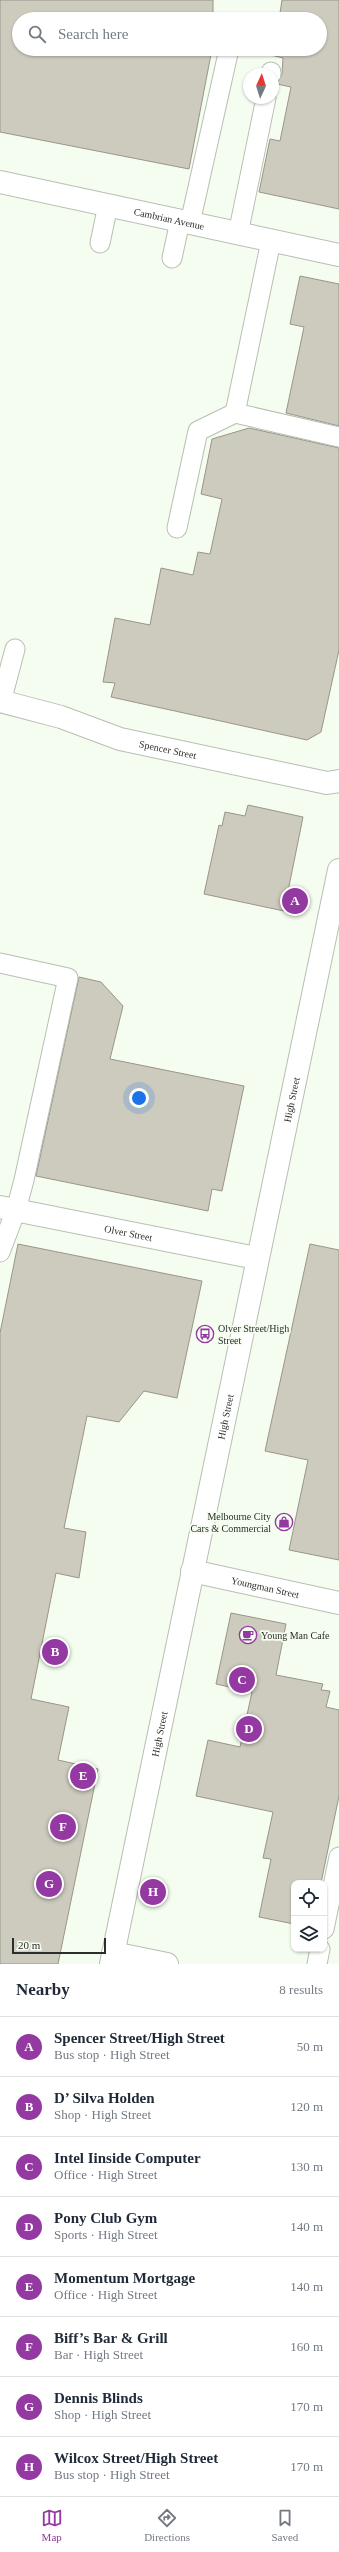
<!DOCTYPE html>
<meta charset="utf-8">
<style>
:root{--surface:#fff;--page:#f2f2f3;--text:#1f2937;--muted:#747a83;--line:#e0e1e3;--accent:#9438a2}
body{margin:0;font-family:"Times New Roman",serif;background:var(--page);color:var(--text)}
.controls{position:absolute;right:12px;bottom:12px;display:grid;overflow:hidden;border-radius:8px;box-shadow:0 1px 3px #0004}
.controls button{width:36px;height:36px;display:grid;place-items:center;padding:0;border:0;border-bottom:1px solid var(--line);background:var(--surface);color:var(--text);font:20px sans-serif}
.compass{position:absolute;left:243px;top:68px;width:36px;height:36px;border-radius:50%;background:var(--surface);box-shadow:0 1px 3px #0004;rotate:4deg}
.scale{position:absolute;left:12px;bottom:10px;width:94px;box-sizing:border-box;padding-left:4px;border:2px solid #2b2e2a;border-top:0;font-size:11px;line-height:14px;white-space:nowrap;color:#2b2e2a;-webkit-text-stroke:3px #f5fdf0;paint-order:stroke}
.you{position:absolute;left:139px;top:1098px;width:14px;height:14px;margin:-10px;border:3px solid #fff;border-radius:50%;background:#1a73e8;box-shadow:0 0 0 6px #1a73e833}
.badge{display:grid;place-items:center;width:26px;height:26px;border-radius:50%;background:var(--accent);color:#fff;font-size:13px;font-weight:700}
.pin{position:absolute;translate:-50% -50%;border:2px solid #fff;box-shadow:0 1px 4px #0006}
.list{margin:0;padding:0;list-style:none}
h2{display:flex;justify-content:space-between;align-items:center;height:52px;margin:0;padding:0 16px;font-size:17px}
h2 small{font-size:13px;font-weight:400;color:var(--muted)}
.list li{display:grid;grid-template-columns:26px 1fr auto;gap:12px;align-items:center;box-sizing:border-box;height:60px;padding:0 16px;border-top:1px solid var(--line)}
.list b{display:block;font-size:15px;white-space:nowrap}
.list p{margin:0;font-size:13px;white-space:nowrap;color:var(--muted)}
.list em{font-size:13px;font-style:normal;color:var(--muted)}
.icon{flex:none;width:22px;height:22px;fill:none;stroke:currentColor;stroke-width:2;stroke-linecap:round;stroke-linejoin:round}
.map{position:relative;flex:none;width:339px;height:1964px;overflow:hidden}
.search{position:absolute;background:var(--surface);box-shadow:0 1px 3px #0004;left:12px;right:12px;top:12px;height:44px;display:flex;align-items:center;gap:10px;box-sizing:border-box;padding:0 14px;border-radius:22px;color:var(--muted);font-size:15px}
.sheet{height:532px;background:var(--surface)}
nav{display:flex;justify-content:space-around;align-items:center;box-sizing:border-box;height:56px;border-top:1px solid var(--line);background:var(--surface);font-size:11px;color:var(--muted)}
nav a{display:grid;justify-items:center;gap:2px}
nav .on{color:var(--accent)}
.map>svg:first-child{display:block}
.building{fill:#cdcbbe;stroke:#989689}
.lines{fill:none;stroke-linecap:round;stroke-linejoin:round}
.service-casing{stroke:#b7bfb3;stroke-width:21}
.minor-casing{stroke:#b7bfb3;stroke-width:24}
.secondary-casing{stroke:#b7bfb3;stroke-width:24}
.service{stroke:#fff;stroke-width:19}
.minor{stroke:#fff;stroke-width:22}
.secondary{stroke:#fff;stroke-width:22}
.labels{text-anchor:middle;stroke-width:3.5;stroke-linejoin:round;paint-order:stroke}
.street-label{font-size:10px;fill:#2b2e2a;stroke:#f5fdf0}
.poi-label{font-size:10px;fill:#2b2e2a;stroke:#f5fdf0;text-anchor:start}
</style>
<div class="map">
<svg width="339" height="1964" viewBox="0 0 339 1964">
<rect width="100%" height="100%" fill="#f5fdf0"/>
<g class="building">
<polygon points="0,0 213,0 213,19 19,19 19,49 212,49 189,169 0,132"/>
<polygon points="282,0 339,0 339,209 259,192 270,139 280,141 291,87 277,84 282,74 283,58 271,55 273,49 320,49 320,19 279,19"/>
<polygon points="300,276 339,284 339,426 286,413 304,327 290,324"/>
<polygon points="249,428 339,448 339,650 321,732 307,740 111,697 115,683 103,682 115,618 150,625 161,568 193,575 198,552 210,554 222,499 201,494 212,439"/>
<polygon points="248,805 303,817 284,911 204,894 219,825 222,826 225,812 245,816"/>
<polygon points="79,977 101,982 123,1006 110,1059 244,1086 222,1191 212,1189 208,1211 36,1176"/>
<polygon points="18,1244 202,1281 177,1398 144,1391 119,1422 87,1416 64,1528 86,1532 79,1578 56,1573 31,1699 69,1707 58,1760 98,1769 58,1964 0,1964 0,1333"/>
<polygon points="310,1244 339,1250 339,1560 289,1550 308,1460 265,1451"/>
<polygon points="231,1613 286,1624 276,1675 323,1684 321,1690 330,1691 326,1707 339,1710 339,1796 321,1883 294,1883 294,1924 259,1917 271,1859 263,1858 273,1812 196,1796 208,1740 240,1747 252,1692 216,1684"/>
</g>
<g class="lines">
<defs>
<g id="service">
<polyline points="271,74 271,72"/>
<polyline points="190,223 229,49"/>
<polyline points="238,234 266,98"/>
<polyline points="100,243 108,205"/>
<polyline points="172,258 180,221"/>
<polyline points="235,413 271,241"/>
<polyline points="177,528 198,431 235,413 339,437"/>
<polyline points="1,702 15,649"/>
<polyline points="0,963 68,978 24,1180 16,1210 0,1252"/>
<polyline points="324,1929 339,1857"/>
<polyline points="317,1964 320,1949"/>
</g>
<g id="minor">
<path id="s1" d="M0,182l339,73"/>
<path id="s2" d="M0,701l61,16 59,22 207,44 12,-2"/>
<path id="s3" d="M0,1207l256,51"/>
<path id="s4" d="M192,1571l147,32"/>
<polyline points="113,1953 167,1964"/>
</g>
<g id="secondary">
<path id="s5" d="M111,1964l228,-1094"/>
</g>
</defs>
<use href="#service" class="service-casing"/>
<use href="#minor" class="minor-casing"/>
<use href="#secondary" class="secondary-casing"/>
<use href="#service" class="service"/>
<use href="#minor" class="minor"/>
<use href="#secondary" class="secondary"/>
</g>
<defs>
<symbol id="bus-ring" viewBox="-11 -11 22 22"><circle r="9.5" fill="#f5fdf0" stroke="#9438a2" stroke-width="1.5"/><path d="M-5-6H5V4H4V6H2V4H-2V6H-4V4H-5ZM-3.5-4V0h7V-4ZM-3.5 1.2v1.5H-2V1.2ZM2 1.2v1.5H3.5V1.2Z" fill="#9438a2"/></symbol>
<symbol id="shop-ring" viewBox="-11 -11 22 22"><circle r="9.5" fill="#f5fdf0" stroke="#9438a2" stroke-width="1.5"/><path d="M-5-2.5h2.3a2.7 3.5 0 0 1 5.4 0H5L5.5 6h-11ZM-1.5-2.5h3a1.5 2.3 0 0 0-3 0Z" fill="#9438a2"/></symbol>
<symbol id="cafe-ring" viewBox="-11 -11 22 22"><circle r="9.5" fill="#f5fdf0" stroke="#9438a2" stroke-width="1.5"/><path d="M-5.5-4.5H6V0H3Q3 3.5 0 3.5H-2.5Q-5.5 3.5-5.5 0ZM3-3.2v2h1.7v-2ZM-6 4.5H4V6H-6Z" fill="#9438a2"/></symbol>
</defs>
<g fill-rule="evenodd">
<use href="#bus-ring" x="195" y="1324" width="20" height="20"/>
<use href="#shop-ring" x="274" y="1512" width="20" height="20"/>
<use href="#cafe-ring" x="238" y="1625" width="20" height="20"/>
</g>
<g class="labels">
<g class="street-label">
<text dy="4" stroke="none"><textPath href="#s1" startOffset="173">Cambrian Avenue</textPath></text>
<text dy="4" stroke="none"><textPath href="#s2" startOffset="175">Spencer Street</textPath></text>
<text dy="4" stroke="none"><textPath href="#s5" startOffset="883">High Street</textPath></text>
<text dy="4" stroke="none"><textPath href="#s3" startOffset="131">Olver Street</textPath></text>
<text dy="4" stroke="none"><textPath href="#s5" startOffset="559">High Street</textPath></text>
<text dy="4" stroke="none"><textPath href="#s4" startOffset="75">Youngman Street</textPath></text>
<text dy="4" stroke="none"><textPath href="#s5" startOffset="235">High Street</textPath></text>
</g>
<g class="poi-label">
<text x="218" y="1332">Olver Street/High<tspan x="218" dy="12">Street</tspan></text>
<text x="271" y="1520" text-anchor="end">Melbourne City<tspan x="271" dy="12">Cars &amp; Commercial</tspan></text>
<text x="261" y="1639">Young Man Cafe</text>
</g>
</g>
</svg>
<div class="controls">
<button><svg class="icon" aria-label="locate" viewBox="0 0 24 24"><circle cx="12" cy="12" r="6"/><path d="M12 2v4M12 18v4M2 12h4M18 12h4"/></svg></button>
<button><svg class="icon" aria-label="layers" viewBox="0 0 24 24"><path d="M12 4l9 5-9 5-9-5zM3 14l9 5 9-5"/></svg></button>
</div>
<svg class="compass" viewBox="-18 -18 36 36"><path d="M0-13l5 13h-10z" fill="#e53935"/><path d="M0 13l5-13h-10z" fill="#747a83"/></svg>
<div class="scale">20 m</div>
<div class="you"></div>
<div class="pin badge" style="left:295px;top:901px">A</div>
<div class="pin badge" style="left:55px;top:1652px">B</div>
<div class="pin badge" style="left:242px;top:1680px">C</div>
<div class="pin badge" style="left:249px;top:1729px">D</div>
<div class="pin badge" style="left:83px;top:1776px">E</div>
<div class="pin badge" style="left:63px;top:1827px">F</div>
<div class="pin badge" style="left:49px;top:1884px">G</div>
<div class="pin badge" style="left:153px;top:1892px">H</div>
<div class="search"><svg class="icon" aria-label="search" viewBox="0 0 24 24"><circle cx="10" cy="10" r="6"/><path d="M15 15l6 6"/></svg>Search here</div>
</div>
<section class="sheet">
<h2>Nearby<small>8 results</small></h2>
<ul class="list">
<li><span class="badge">A</span><div><b>Spencer Street/High Street</b><p>Bus stop · High Street</p></div><em>50 m</em></li>
<li><span class="badge">B</span><div><b>D’ Silva Holden</b><p>Shop · High Street</p></div><em>120 m</em></li>
<li><span class="badge">C</span><div><b>Intel Iinside Computer</b><p>Office · High Street</p></div><em>130 m</em></li>
<li><span class="badge">D</span><div><b>Pony Club Gym</b><p>Sports · High Street</p></div><em>140 m</em></li>
<li><span class="badge">E</span><div><b>Momentum Mortgage</b><p>Office · High Street</p></div><em>140 m</em></li>
<li><span class="badge">F</span><div><b>Biff’s Bar &amp; Grill</b><p>Bar · High Street</p></div><em>160 m</em></li>
<li><span class="badge">G</span><div><b>Dennis Blinds</b><p>Shop · High Street</p></div><em>170 m</em></li>
<li><span class="badge">H</span><div><b>Wilcox Street/High Street</b><p>Bus stop · High Street</p></div><em>170 m</em></li>
</ul>
</section>
<nav>
<a class="on"><svg class="icon" aria-label="map" viewBox="0 0 24 24"><path d="M3 6l6-2 6 2 6-2v14l-6 2-6-2-6 2zM9 4v14M15 6v14"/></svg>Map</a>
<a><svg class="icon" aria-label="directions" viewBox="0 0 24 24"><path d="M12 3l9 9-9 9-9-9zM9 14v-3h6M13 9l2 2-2 2"/></svg>Directions</a>
<a><svg class="icon" aria-label="saved" viewBox="0 0 24 24"><path d="M7 4h10v16l-5-4-5 4z"/></svg>Saved</a>
</nav>
